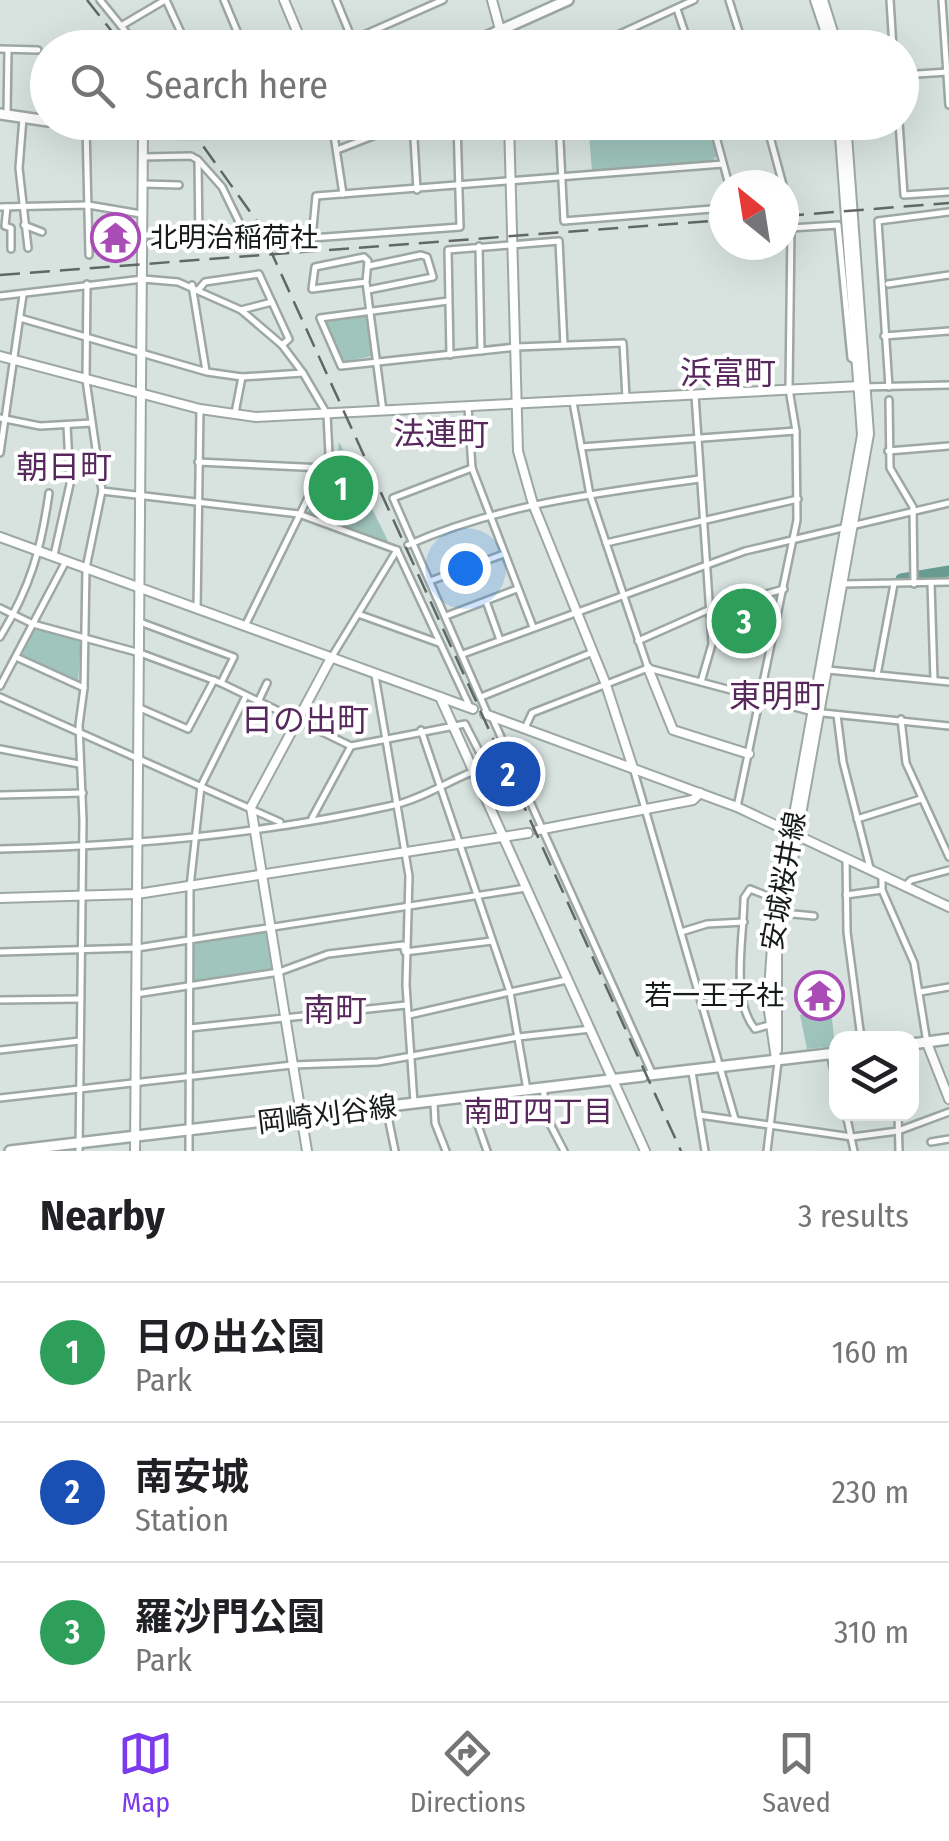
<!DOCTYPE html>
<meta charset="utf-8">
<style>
:root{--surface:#fff;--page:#f6f6f6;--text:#202124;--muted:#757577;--line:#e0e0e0;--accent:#7c3aed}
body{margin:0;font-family:"Fira Sans Condensed","Noto Sans JP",sans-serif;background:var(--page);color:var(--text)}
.controls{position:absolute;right:30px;bottom:30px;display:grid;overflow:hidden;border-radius:20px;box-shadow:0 10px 40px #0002}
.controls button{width:90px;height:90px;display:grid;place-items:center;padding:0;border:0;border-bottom:2px solid var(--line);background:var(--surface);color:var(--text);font:50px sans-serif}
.compass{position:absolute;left:709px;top:170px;width:90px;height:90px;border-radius:50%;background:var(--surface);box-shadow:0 10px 40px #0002;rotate:330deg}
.you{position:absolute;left:465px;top:568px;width:35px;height:35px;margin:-25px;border:8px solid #fff;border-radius:50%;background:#1a73e8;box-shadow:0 0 0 15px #1a73e833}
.badge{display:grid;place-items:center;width:65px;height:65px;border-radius:50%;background:var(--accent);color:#fff;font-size:32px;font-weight:700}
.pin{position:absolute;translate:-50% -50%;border:5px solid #fff;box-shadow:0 2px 10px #0006}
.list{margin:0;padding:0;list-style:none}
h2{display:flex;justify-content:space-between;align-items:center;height:130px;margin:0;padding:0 40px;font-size:42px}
h2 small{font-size:32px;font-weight:400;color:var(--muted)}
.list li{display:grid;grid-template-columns:65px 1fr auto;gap:30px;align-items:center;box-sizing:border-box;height:140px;padding:0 40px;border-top:2px solid var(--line)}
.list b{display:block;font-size:38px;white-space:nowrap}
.list p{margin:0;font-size:32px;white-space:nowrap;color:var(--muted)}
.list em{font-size:32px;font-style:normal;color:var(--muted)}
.icon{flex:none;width:55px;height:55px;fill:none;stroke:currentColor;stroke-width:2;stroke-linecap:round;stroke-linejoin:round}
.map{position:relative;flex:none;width:949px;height:1151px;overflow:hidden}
.search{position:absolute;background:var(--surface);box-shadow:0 10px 40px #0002;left:30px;right:30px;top:30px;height:110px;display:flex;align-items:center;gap:25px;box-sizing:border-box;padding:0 35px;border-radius:55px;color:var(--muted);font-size:38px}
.sheet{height:550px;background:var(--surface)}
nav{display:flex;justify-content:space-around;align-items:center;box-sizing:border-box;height:140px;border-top:2px solid var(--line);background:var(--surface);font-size:28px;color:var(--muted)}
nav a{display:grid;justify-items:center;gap:5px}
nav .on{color:var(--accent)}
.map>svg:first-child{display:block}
.green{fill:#9fc5bc}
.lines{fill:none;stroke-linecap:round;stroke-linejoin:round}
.river{stroke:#699c91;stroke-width:11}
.street-casing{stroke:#9da8a5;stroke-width:10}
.secondary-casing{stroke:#9da8a5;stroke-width:12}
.primary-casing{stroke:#9da8a5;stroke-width:14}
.street{stroke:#fff;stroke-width:5}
.secondary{stroke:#fff;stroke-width:8}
.primary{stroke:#fff;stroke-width:9}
.rail{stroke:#616766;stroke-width:2.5;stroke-dasharray:20 10;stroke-linecap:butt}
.labels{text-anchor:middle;stroke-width:8;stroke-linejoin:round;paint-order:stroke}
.poi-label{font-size:28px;fill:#171b1a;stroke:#fff;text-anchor:start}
.street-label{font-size:28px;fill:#171b1a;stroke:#fff}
.neighbourhood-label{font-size:30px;fill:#56285c;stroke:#fff}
.quarter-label{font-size:32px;fill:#56285c;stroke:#fff}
</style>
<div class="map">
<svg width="949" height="1151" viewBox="0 0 949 1151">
<rect width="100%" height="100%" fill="#d8e3e0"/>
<g class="green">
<polygon points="588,123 707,123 717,155 711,163 592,171"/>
<polygon points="368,313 373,356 342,362 325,320"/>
<polygon points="339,442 388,541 385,543 308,512 338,453"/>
<polygon points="776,595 770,639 716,629 714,612"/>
<polygon points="36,627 81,642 78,682 21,657"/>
<polygon points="269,932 274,970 190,988 190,940"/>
<polygon points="831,1010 835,1046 807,1049 800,1015"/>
</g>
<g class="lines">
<polyline class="river" points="901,579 949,571"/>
<defs>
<g id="street">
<polyline points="100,0 139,48"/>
<polyline points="166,0 188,48"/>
<polyline points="224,0 244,48"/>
<polyline points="336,0 352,39"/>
<polyline points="729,0 744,48"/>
<polyline points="890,0 893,48"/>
<polyline points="942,0 949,105"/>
<polyline points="677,9 690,48"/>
<polyline points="121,26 165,0"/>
<polyline points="334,48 443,0"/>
<polyline points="589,48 694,0"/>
<polyline points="0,49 38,50"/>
<polyline points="902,75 948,72"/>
<polyline points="7,115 8,50"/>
<polyline points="23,118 19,168 28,248"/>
<polyline points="332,122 343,194"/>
<polyline points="413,122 417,190"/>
<polyline points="457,122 460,227 312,238 316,196 723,164"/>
<polyline points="559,122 564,221 724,208"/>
<polyline points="712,122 729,185"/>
<polyline points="766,122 783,185"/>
<polyline points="899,122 904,195 949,192"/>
<polyline points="86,126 89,255"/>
<polyline points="337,150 409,122"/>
<polyline points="143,157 191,156 198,160 199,243"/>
<polyline points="198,160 222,187 242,228"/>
<polyline points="143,184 179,185"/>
<polyline points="784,190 784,204"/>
<polyline points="0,207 88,205 141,214"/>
<polyline points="7,207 5,226 11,228 11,249"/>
<polyline points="24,225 42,232"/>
<polyline points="143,235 199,235"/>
<polyline points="479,246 481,351"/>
<polyline points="366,282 312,289 315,267 364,257 368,261 366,282 383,411"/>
<polyline points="888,284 949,275"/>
<polyline points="192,285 206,371"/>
<polyline points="199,289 205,282 259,274 289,339 282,345"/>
<polyline points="368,290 433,277 427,257 421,255 369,266"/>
<polyline points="0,296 143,279 178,282 241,310 282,345 303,373 327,414 329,455 245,626"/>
<polyline points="448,301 320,318 341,366 516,347 623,343 626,398"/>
<polyline points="241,310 272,302"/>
<polyline points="20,318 207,372 242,377 303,373"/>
<polyline points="884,336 949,331"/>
<polyline points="450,355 448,250 559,241 564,345"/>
<polyline points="862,387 949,385"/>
<polyline points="889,387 878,221 949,212"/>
<polyline points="695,395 712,644 701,682"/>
<polyline points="889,400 890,468 913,507 914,584"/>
<polyline points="573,402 590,495 648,668"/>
<polyline points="468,407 472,468 533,627"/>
<polyline points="235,413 242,377"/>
<polyline points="0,418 40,426 92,423"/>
<polyline points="581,447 796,431"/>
<polyline points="888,451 949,446"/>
<polyline points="0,453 23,295"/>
<polyline points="198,462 324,468"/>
<polyline points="472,468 393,498 488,715"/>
<polyline points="102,491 299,514 397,550"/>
<polyline points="606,543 798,499"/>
<path d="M408,545c92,-41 191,-52 291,-66"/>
<polyline points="397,550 469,705"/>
<polyline points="54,555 70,484 67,425"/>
<polyline points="430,581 504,554"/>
<polyline points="931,583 934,680"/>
<polyline points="842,584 949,582"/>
<polyline points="486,601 500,640"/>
<polyline points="0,608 33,624 140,653 221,683 351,746 465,724 482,757 471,767"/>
<polyline points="197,609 200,409"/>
<polyline points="358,614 439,643"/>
<polyline points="446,616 517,589"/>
<polyline points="140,622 234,657 221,683"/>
<path d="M0,637c30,-49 41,-87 49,-144"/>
<polyline points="638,641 708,610 784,589"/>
<polyline points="463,654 745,551 949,503"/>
<polyline points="16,657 84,688"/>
<polyline points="331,658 397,550"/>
<polyline points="828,670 949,682"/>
<polyline points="375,675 409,876 406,985 414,1103"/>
<polyline points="877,675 894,584"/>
<polyline points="0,686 66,561"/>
<polyline points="0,697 280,822"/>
<polyline points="481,697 593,652"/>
<polyline points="258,702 267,683"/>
<polyline points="140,708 188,729 214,680"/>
<polyline points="837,715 843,762 870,868"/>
<polyline points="492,717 653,1075"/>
<polyline points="901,719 906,763 949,857"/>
<polyline points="525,728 532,713 648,668 813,712 949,726"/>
<polyline points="0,749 79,764"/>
<polyline points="634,771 735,1119"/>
<polyline points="0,795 83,793"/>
<polyline points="737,807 797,520 796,431 789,389 791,228 838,225 851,358 856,361"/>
<polyline points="312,818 351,746"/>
<polyline points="857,819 921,799"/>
<path d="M0,849c132,-3 265,-15 394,-44 27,-6 53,-23 78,-33"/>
<polyline points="846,858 847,932 861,1038"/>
<polyline points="882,875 882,890 914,963 927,1043"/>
<polyline points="905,886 911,880 949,870"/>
<polyline points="846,895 882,890"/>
<polyline points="783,913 814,916"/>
<polyline points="681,932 707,924 744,922"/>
<polyline points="0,952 137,948 526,888"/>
<polyline points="920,992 949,987"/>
<polyline points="136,994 279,972 328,954 403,945 405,952 492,941"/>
<polyline points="0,1000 81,999"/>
<polyline points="409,1015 510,992 421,730"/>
<path d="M769,1025l-14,4c-25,-30 -11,-93 -11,-131l6,-9 28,11"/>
<polyline points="190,1028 406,1005"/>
<polyline points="0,1050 80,1041"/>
<polyline points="830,1054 836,1080"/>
<polyline points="692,1072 705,1151"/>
<polyline points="543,1088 548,1120 564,1151"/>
<polyline points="527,1090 510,992 567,980"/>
<polyline points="468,1097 487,1151"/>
<polyline points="0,1098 292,1065 378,1062 518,1037 591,1029"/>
<polyline points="434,1103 435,1123 446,1151"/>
<polyline points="386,1107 395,1151"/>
<polyline points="846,1114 854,1151"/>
<polyline points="898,1114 899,1151"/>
<polyline points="699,1115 852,1137 898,1131 949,1112"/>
<polyline points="931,1142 949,1139"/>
<polyline points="79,1151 83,820 79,725 84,688 86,568 102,491 86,380 87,284"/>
<polyline points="189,1151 190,887 201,786 246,696"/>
<polyline points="767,1151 778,1062"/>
</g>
<g id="secondary">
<polyline points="284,0 304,48"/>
<polyline points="492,0 505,48"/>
<polyline points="815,0 831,48"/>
<polyline points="823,0 838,48"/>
<polyline points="509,122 518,451 533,504 605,682 633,768"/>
<polyline points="0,356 200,409 256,417 860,386"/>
<polyline points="0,537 473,709"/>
<polyline points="648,668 673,730 749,754"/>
<polyline points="440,697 645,1151"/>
<polyline points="485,714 737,807 949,907"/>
<polyline points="538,830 693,800 700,793"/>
<polyline points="0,898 137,894 528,833"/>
<polyline points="927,1043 949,1099"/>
<polyline points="777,1050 777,949 869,434 846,122"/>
<polyline points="776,1059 768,1004 773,932 862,435 839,122"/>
<polyline points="135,1151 143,130"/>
<polyline points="307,1151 251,807 331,658"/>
</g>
<g id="primary">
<polyline points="461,48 568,0"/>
<polyline points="0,114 48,121"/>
<path d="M61,122c70,9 154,20 223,0"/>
<polyline points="912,1044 949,1039"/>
<polyline points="649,1075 836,1053"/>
<polyline points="10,1151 643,1076"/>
</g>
</defs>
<use href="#street" class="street-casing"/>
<use href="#secondary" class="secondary-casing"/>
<use href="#primary" class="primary-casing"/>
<use href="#street" class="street"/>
<use href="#secondary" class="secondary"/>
<use href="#primary" class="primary"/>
<g class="rail">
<polyline points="87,0 125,48"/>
<polyline points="186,122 258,223 681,1151"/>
<polyline points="784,216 949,203"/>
<polyline points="0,275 724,220"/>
</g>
</g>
<defs>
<symbol id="temple-ring" viewBox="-11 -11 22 22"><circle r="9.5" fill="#fff" stroke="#aa4cb5" stroke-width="1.5"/><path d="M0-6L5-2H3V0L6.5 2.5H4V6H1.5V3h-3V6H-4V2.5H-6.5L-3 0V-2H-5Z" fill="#aa4cb5"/></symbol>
</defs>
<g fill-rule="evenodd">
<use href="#temple-ring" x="88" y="210" width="55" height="55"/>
<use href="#temple-ring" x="792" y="968" width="55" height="55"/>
</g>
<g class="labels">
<g class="poi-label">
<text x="150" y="247">北明治稲荷社</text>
<text x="784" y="1005" text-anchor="end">若一王子社</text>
</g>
<g class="street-label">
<text transform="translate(783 881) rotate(-80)" y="10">安城桜井線</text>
<text transform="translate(327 1114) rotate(-7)" y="10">岡崎刈谷線</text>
</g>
<g class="neighbourhood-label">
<text x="538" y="1122">南町四丁目</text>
</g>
<g class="quarter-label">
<text x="728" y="384">浜富町</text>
<text x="441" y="445">法連町</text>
<text x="64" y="478">朝日町</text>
<text x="777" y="707">東明町</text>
<text x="305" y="731">日の出町</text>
<text x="335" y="1021">南町</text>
</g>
</g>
</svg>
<div class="controls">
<button><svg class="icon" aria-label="layers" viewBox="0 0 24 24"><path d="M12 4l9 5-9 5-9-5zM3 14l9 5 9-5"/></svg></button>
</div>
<svg class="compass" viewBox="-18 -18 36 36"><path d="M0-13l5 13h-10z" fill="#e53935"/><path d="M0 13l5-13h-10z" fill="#757577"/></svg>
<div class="you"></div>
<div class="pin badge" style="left:341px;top:488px;background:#2e9e5b">1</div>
<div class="pin badge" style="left:508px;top:774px;background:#1a4fb4">2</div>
<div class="pin badge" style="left:744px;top:621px;background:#2e9e5b">3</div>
<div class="search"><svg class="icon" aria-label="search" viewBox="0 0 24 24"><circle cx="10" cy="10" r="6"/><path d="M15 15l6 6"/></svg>Search here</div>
</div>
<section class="sheet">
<h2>Nearby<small>3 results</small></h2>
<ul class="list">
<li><span class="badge" style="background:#2e9e5b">1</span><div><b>日の出公園</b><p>Park</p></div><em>160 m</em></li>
<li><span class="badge" style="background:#1a4fb4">2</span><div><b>南安城</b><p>Station</p></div><em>230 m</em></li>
<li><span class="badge" style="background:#2e9e5b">3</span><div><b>羅沙門公園</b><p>Park</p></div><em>310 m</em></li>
</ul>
</section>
<nav>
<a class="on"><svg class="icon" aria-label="map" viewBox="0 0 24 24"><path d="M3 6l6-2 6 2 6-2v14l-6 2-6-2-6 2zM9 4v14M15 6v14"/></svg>Map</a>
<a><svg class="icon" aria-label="directions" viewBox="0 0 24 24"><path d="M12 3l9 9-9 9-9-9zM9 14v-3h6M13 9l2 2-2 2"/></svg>Directions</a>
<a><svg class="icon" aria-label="saved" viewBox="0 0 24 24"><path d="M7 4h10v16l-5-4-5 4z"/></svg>Saved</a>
</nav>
